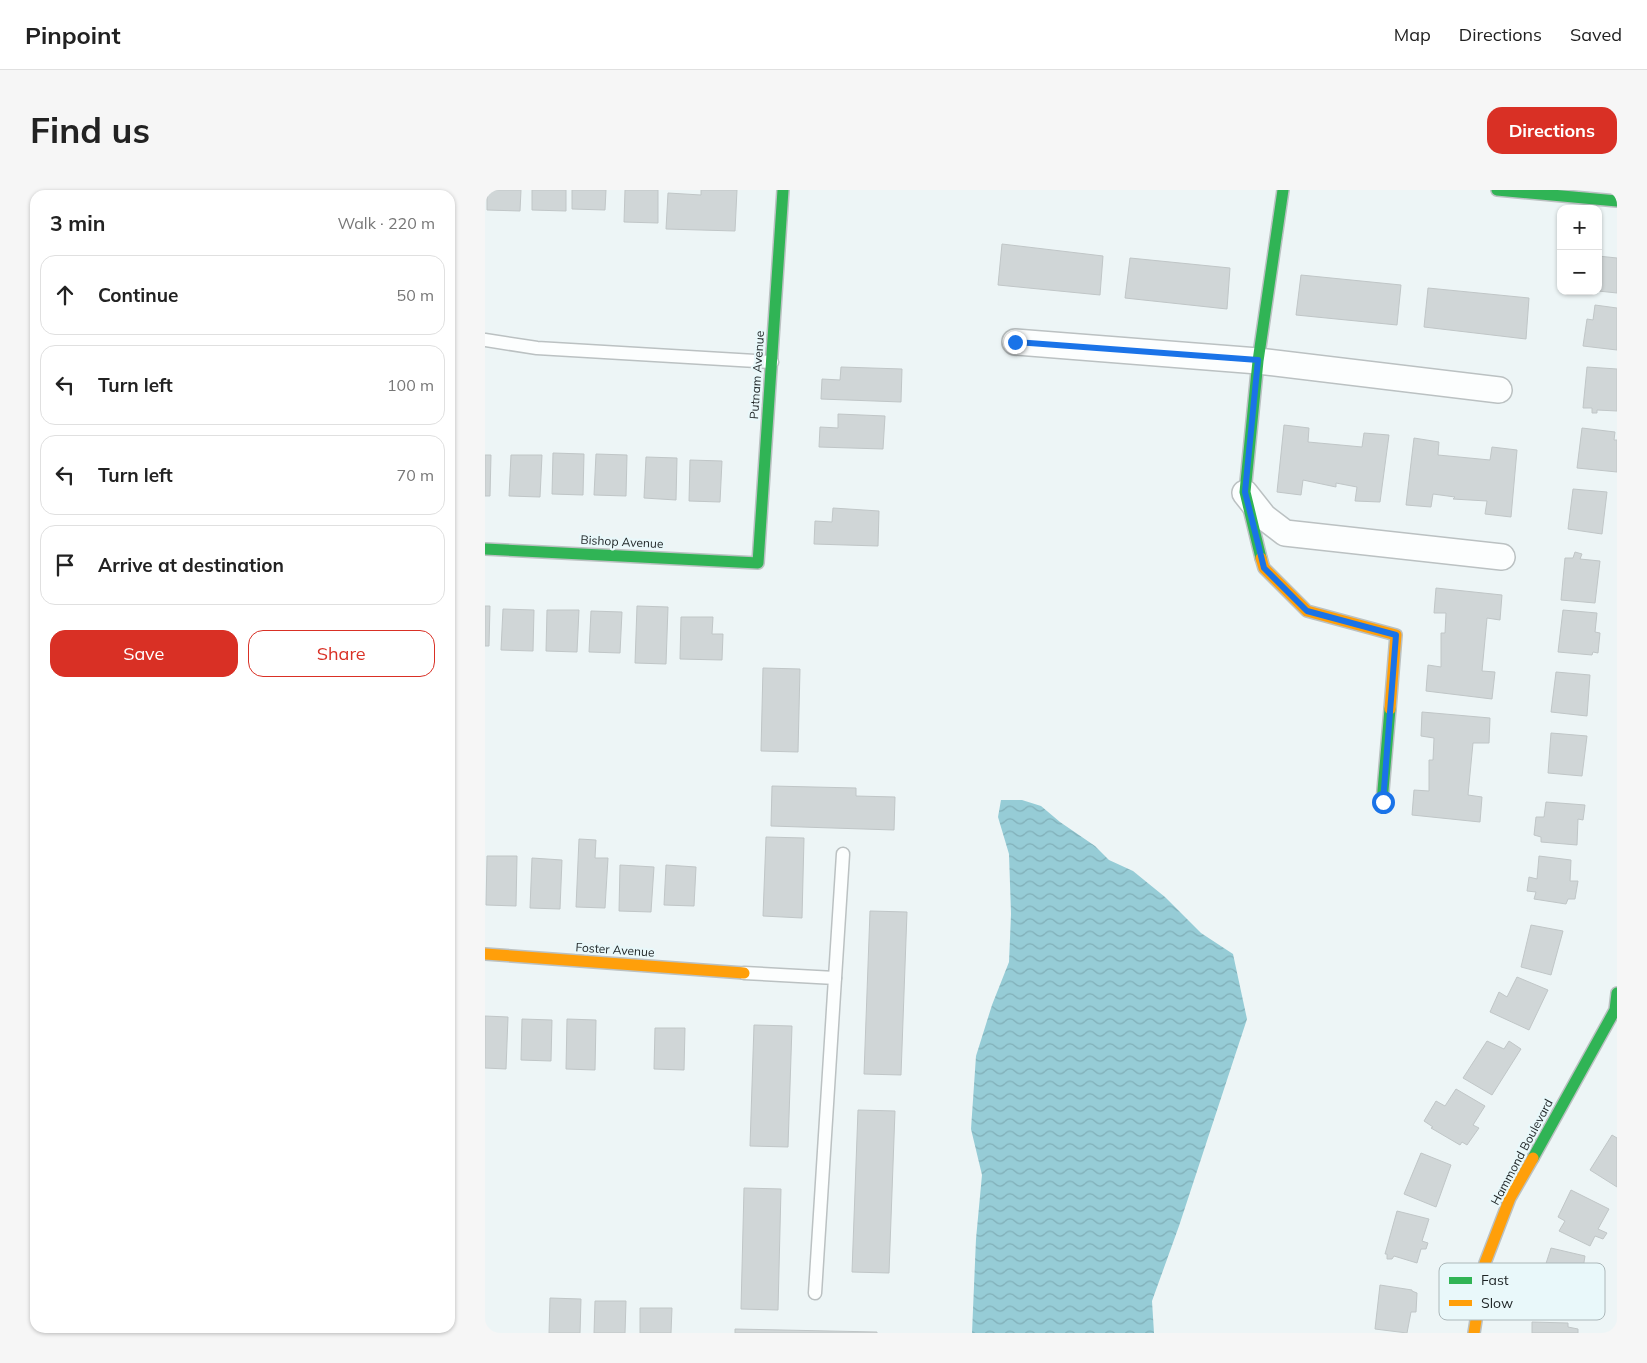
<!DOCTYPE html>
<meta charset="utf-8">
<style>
:root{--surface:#fff;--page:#f6f6f6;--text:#222;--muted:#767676;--line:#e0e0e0;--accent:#d93025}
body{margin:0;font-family:Mulish,sans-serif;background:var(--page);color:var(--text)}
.controls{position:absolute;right:15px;top:15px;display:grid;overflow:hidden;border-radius:10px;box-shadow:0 1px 4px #0004}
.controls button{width:45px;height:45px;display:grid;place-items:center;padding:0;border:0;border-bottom:1px solid var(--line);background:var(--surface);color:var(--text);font:25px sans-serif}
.stop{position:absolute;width:15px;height:15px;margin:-11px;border:4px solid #1a73e8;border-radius:50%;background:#fff}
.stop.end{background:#1a73e8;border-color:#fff;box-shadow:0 1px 5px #0008}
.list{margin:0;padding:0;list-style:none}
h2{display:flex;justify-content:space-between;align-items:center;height:65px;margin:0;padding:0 20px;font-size:21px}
h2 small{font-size:16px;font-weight:400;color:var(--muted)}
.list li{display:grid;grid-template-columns:32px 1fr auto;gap:15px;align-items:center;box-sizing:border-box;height:80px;margin:0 10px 10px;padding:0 10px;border:1px solid var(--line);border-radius:15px}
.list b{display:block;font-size:19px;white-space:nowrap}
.list em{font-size:16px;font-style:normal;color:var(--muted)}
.actions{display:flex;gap:10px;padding:15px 20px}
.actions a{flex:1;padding:11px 0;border:1px solid var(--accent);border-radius:15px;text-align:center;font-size:18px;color:var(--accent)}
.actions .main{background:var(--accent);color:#fff}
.icon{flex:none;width:28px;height:28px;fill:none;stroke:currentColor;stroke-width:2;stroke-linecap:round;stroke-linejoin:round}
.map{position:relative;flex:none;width:1132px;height:1143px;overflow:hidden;border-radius:15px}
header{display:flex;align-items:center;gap:30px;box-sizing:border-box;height:70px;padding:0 25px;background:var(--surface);border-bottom:1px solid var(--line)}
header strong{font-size:24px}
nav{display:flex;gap:28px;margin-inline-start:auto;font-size:18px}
.intro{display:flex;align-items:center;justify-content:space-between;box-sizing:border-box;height:120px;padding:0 30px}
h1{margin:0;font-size:35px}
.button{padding:12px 22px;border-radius:15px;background:var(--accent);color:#fff;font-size:18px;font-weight:700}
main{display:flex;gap:30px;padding:0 30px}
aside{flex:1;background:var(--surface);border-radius:15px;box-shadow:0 1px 4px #0004}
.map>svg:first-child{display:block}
.water{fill:url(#water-waves)}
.building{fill:#d0d6d7;stroke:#c0c6c7}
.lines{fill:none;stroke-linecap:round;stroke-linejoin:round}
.lane-casing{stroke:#bbc1c2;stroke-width:15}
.street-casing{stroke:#bbc1c2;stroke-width:28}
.fast-casing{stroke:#bbc1c2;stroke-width:14}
.slow-casing{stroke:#bbc1c2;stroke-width:14}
.lane{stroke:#fcfefe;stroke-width:12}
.street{stroke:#fcfefe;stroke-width:25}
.fast{stroke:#30b455;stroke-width:11}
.slow{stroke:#ff9f0a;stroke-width:11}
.route{stroke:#1a73e8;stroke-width:6}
.labels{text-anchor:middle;stroke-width:4.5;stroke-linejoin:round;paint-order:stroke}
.street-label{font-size:12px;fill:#1d2324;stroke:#e9f8fa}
.key{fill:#e9f8fa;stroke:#acb8ba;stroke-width:1}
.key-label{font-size:14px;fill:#1d2324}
</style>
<header>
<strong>Pinpoint</strong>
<nav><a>Map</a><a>Directions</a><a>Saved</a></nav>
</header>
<div class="intro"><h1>Find us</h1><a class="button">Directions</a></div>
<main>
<aside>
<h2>3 min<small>Walk · 220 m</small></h2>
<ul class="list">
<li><svg class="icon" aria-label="ahead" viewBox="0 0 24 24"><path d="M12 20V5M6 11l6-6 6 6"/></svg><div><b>Continue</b></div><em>50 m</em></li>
<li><svg class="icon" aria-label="left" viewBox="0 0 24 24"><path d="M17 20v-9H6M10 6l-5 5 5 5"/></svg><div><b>Turn left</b></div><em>100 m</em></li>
<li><svg class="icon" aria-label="left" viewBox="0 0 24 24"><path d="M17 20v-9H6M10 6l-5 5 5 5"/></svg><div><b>Turn left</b></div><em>70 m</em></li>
<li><svg class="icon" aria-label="arrive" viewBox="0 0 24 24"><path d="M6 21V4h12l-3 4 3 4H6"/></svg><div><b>Arrive at destination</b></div></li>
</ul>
<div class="actions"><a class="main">Save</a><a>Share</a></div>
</aside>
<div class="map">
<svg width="1132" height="1143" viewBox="0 0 1132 1143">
<defs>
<pattern id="water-waves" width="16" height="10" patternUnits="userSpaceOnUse" patternTransform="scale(1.25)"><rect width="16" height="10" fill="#96ccd6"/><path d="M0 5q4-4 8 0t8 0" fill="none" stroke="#81afb8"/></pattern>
</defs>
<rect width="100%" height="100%" fill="#edf5f6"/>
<polygon class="water" points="516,610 537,610 556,616 575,632 610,656 624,670 648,681 680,707 716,743 748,764 762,829 694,1036 667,1111 669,1143 487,1143 491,1049 497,985 486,939 491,866 507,815 524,772 526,724 524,664 513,627"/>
<g class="building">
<polygon points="2,0 36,0 35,21 2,20"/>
<polygon points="47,0 81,0 81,21 47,20"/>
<polygon points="87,0 121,0 120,20 87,19"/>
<polygon points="140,0 173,0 173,33 139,32"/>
<polygon points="216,0 252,0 250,41 181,39 183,3 216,5"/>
<polygon points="517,54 618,66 615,105 513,95"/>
<polygon points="1113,66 1132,68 1132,103 1113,101"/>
<polygon points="645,68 745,78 742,119 640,108"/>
<polygon points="816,85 916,95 912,135 811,125"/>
<polygon points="943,98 1044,108 1041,149 939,137"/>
<polygon points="1110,115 1132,118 1132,160 1098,156 1102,129 1108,130"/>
<polygon points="356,177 417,179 416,212 336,209 337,189 355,190"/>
<polygon points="1102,177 1132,179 1132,221 1112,220 1112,223 1107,223 1107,218 1098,218"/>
<polygon points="353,224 400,226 398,259 334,257 335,237 353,238"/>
<polygon points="799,235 824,238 823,252 877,257 879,243 904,245 895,312 870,311 872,297 851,293 851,297 818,290 816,305 792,302"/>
<polygon points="1097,238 1130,242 1129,250 1132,250 1132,282 1092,278"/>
<polygon points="929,248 954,252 953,265 1005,270 1007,257 1032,260 1026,327 1000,324 1002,311 968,309 970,307 948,304 946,317 921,315"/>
<polygon points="68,263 99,264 98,305 67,304"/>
<polygon points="111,264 142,265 141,306 109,305"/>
<polygon points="0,265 6,265 5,306 0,306"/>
<polygon points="26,265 57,265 55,307 24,306"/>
<polygon points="161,267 192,268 191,310 159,308"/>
<polygon points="205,270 237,271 235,312 204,311"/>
<polygon points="1088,299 1122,302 1117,344 1083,339"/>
<polygon points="348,318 394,321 393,356 329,354 330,331 347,332"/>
<polygon points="1090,362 1097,364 1095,369 1115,371 1110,413 1076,410 1080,368 1088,368"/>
<polygon points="951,398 1017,405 1015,430 1002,428 997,481 1010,482 1007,509 941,501 943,475 956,477 956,443 960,443 961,423 949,423"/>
<polygon points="0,416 5,416 4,456 0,456"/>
<polygon points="152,416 183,417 181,474 150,473"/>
<polygon points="18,419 49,420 48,461 16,460"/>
<polygon points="62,420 94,420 92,462 61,461"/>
<polygon points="1078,420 1112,423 1110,442 1115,443 1113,463 1108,462 1107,465 1073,462"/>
<polygon points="106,421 137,422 135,463 104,462"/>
<polygon points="196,427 228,427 227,444 238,444 237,470 195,469"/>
<polygon points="278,478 315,479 313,562 276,561"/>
<polygon points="1071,482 1105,485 1102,526 1066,522"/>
<polygon points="937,522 1005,528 1004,553 988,553 983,605 997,607 995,632 927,625 929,600 944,601 944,570 948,570 949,548 936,546"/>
<polygon points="1066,543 1102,546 1097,586 1063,583"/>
<polygon points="287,596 371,598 371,606 410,607 409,640 286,636"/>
<polygon points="1061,612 1100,615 1098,630 1093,629 1092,655 1056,652 1056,647 1049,645 1051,627 1059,627"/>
<polygon points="281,647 319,648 317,728 278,726"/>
<polygon points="94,649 111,650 110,668 123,668 120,718 91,717"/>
<polygon points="2,666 32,666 31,716 1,715"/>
<polygon points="1054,666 1086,670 1085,691 1093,691 1090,709 1083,709 1081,714 1049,709 1051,702 1042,701 1044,687 1052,689"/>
<polygon points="47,668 77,670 75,719 45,718"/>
<polygon points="135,675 169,677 166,722 134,721"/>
<polygon points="181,675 211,677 209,716 179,715"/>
<polygon points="385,721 422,722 416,885 379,884"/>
<polygon points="1046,735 1078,741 1066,785 1036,777"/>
<polygon points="1032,787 1063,800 1044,840 1005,822 1014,802 1022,807"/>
<polygon points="0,826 23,827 21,879 0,878"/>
<polygon points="37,829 67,830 66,871 36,870"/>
<polygon points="82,829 111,830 110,880 81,879"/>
<polygon points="269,835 307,836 303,957 265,956"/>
<polygon points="170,838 200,838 199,880 169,879"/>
<polygon points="1002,851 1019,859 1024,851 1036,859 1007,905 978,888"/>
<polygon points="971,899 1000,916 988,935 994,938 982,955 977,952 975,955 946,938 948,937 939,931 951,911 960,916"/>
<polygon points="373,920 410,921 404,1083 367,1082"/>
<polygon points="1127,945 1132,948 1132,997 1105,980"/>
<polygon points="936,963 966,975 951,1017 919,1004"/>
<polygon points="259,998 296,999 293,1120 256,1119"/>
<polygon points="1086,1000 1124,1019 1113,1039 1122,1043 1118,1049 1110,1046 1105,1056 1074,1041 1080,1031 1073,1027"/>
<polygon points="912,1021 944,1029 937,1051 943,1053 941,1059 936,1059 932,1073 909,1066 907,1069 902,1069 902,1064 900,1064"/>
<polygon points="1066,1058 1100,1066 1097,1085 1108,1088 1105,1101 1092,1098 1090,1101 1117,1107 1113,1123 1088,1120 1061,1113 1064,1100 1054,1096 1056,1095 1052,1095 1056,1085 1057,1086"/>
<polygon points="895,1095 927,1100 927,1101 932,1103 931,1122 926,1122 922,1143 890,1139"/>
<polygon points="65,1108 96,1109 95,1143 64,1143"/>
<polygon points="110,1111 141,1111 140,1143 109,1143"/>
<polygon points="155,1118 187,1118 186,1143 155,1143"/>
<polygon points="1047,1132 1083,1133 1083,1137 1093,1139 1093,1143 1047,1143"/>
<polygon points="250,1139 392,1142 392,1143 250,1143"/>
</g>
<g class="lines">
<defs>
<g id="lane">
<polyline points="0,150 52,158 287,172"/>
<polyline points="259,783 350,788 330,1103"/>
<polyline points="350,788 358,664"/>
</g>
<g id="street">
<polyline points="530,152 773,171 1014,200"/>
<polyline points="760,303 779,327 800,343 1017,367"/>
</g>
<g id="fast">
<polyline points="1012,0 1132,11"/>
<polyline points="0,359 273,373 298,0"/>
<polyline points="776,368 760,302 773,171 798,0"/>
<polyline points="897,612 905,519"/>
<polyline points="1048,968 1130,820 1132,803"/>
</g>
<g id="slow">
<polyline points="776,368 779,378 822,421 911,445 905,519"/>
<polyline points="0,764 259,783"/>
<polyline points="989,1143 1000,1073 1025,1008 1048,968"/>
</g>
</defs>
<use href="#lane" class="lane-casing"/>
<use href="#street" class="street-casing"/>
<use href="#fast" class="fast-casing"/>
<use href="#slow" class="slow-casing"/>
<use href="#lane" class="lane"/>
<use href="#street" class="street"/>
<use href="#fast" class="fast"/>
<use href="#slow" class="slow"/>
</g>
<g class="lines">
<polyline class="route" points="530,152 773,170 760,302 779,378 822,421 911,445 898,612"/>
</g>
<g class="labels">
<g class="street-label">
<text transform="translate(272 185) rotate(-86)" y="4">Putnam Avenue</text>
<text transform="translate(137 352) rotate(3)" y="4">Bishop Avenue</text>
<text transform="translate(130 760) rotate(4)" y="4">Foster Avenue</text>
<text transform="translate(1037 962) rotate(-62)" y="4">Hammond Boulevard</text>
</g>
</g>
<rect x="954" y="1073" width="166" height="57" rx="8" class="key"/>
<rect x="964" y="1087" width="23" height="7" fill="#30b455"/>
<rect x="964" y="1110" width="23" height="6" fill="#ff9f0a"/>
<g class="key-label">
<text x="996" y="1095">Fast</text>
<text x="996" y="1118">Slow</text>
</g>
</svg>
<div class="controls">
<button>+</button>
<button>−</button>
</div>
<div class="stop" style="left:898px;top:612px"></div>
<div class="stop end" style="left:530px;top:152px"></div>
</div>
</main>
